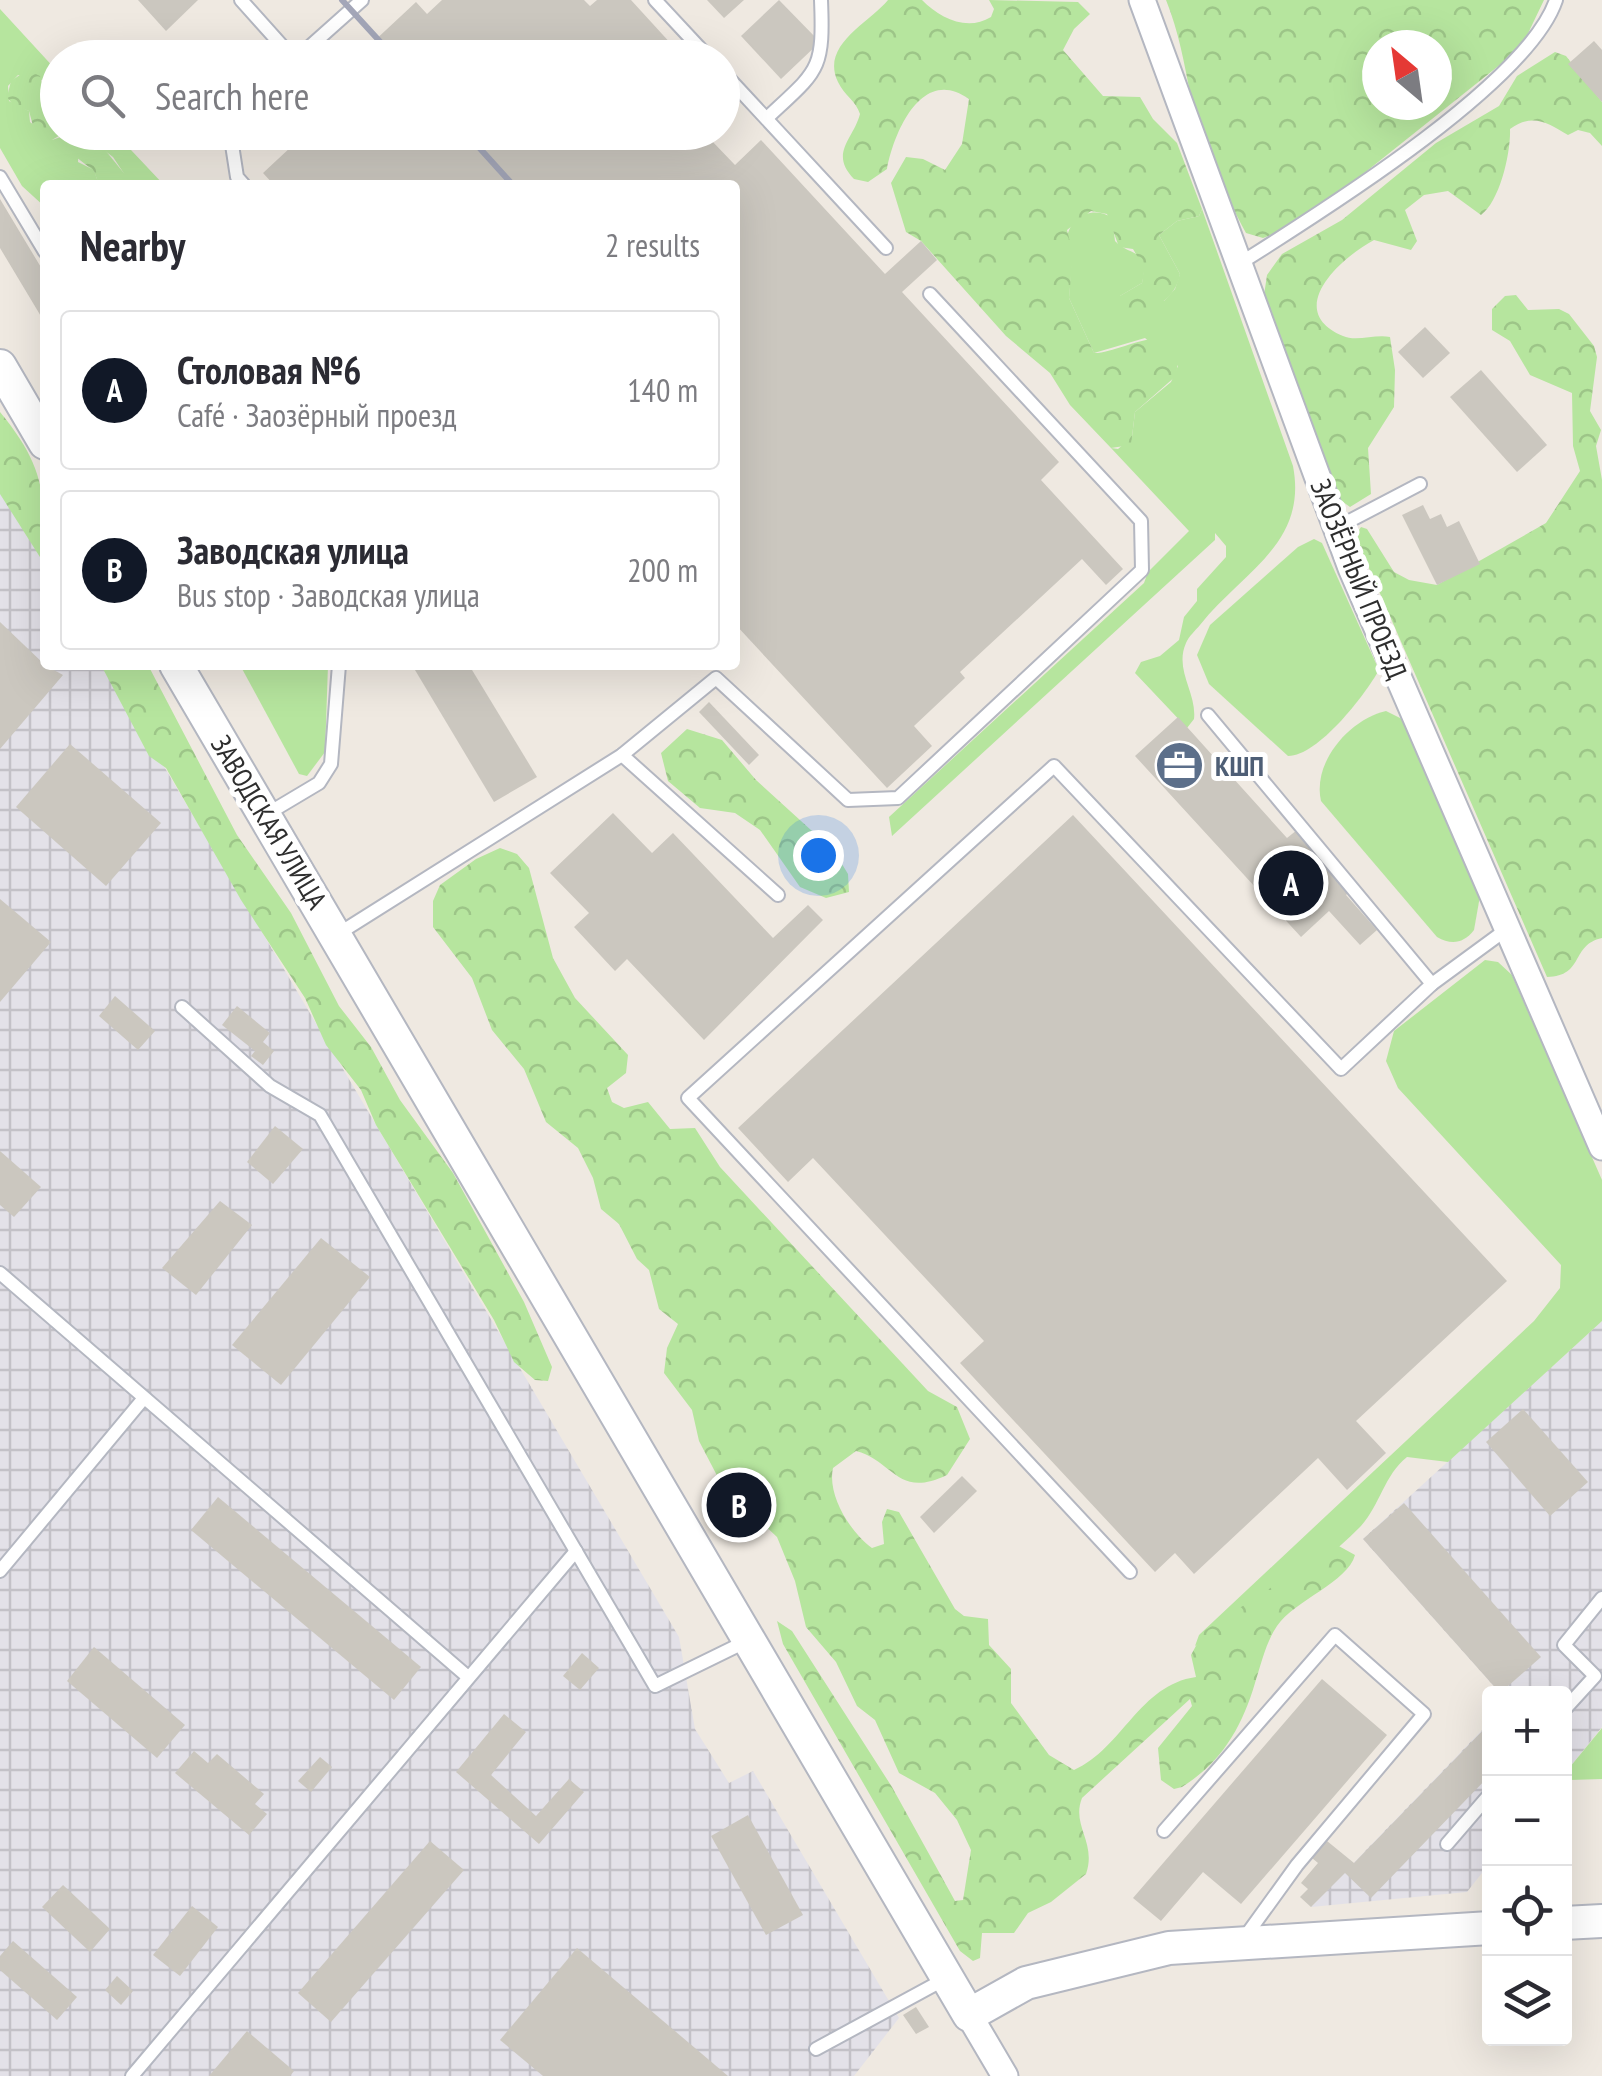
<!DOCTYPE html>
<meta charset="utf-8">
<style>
:root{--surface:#fff;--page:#f2f2f3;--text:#2b2b33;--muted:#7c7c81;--line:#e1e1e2;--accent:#111827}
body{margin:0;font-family:"PT Sans Narrow",sans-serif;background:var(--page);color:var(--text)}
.controls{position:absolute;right:30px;bottom:30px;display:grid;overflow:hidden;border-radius:10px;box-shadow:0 10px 40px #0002}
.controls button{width:90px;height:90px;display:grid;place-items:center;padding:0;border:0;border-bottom:2px solid var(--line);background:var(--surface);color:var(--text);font:50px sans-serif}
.compass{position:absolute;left:1362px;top:30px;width:90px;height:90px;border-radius:50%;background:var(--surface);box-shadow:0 10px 40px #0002;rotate:331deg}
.you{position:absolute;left:818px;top:855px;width:35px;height:35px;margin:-25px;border:8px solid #fff;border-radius:50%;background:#1a73e8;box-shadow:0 0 0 15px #1a73e833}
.badge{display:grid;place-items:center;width:65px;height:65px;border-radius:50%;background:var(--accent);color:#fff;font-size:32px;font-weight:700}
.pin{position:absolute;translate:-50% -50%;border:5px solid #fff;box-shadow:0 2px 10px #0006}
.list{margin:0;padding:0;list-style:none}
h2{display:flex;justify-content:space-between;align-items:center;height:130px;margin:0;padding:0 40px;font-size:42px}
h2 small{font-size:32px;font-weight:400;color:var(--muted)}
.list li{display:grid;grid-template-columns:65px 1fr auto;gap:30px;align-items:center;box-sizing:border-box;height:160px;margin:0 20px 20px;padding:0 20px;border:2px solid var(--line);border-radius:10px}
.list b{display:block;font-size:38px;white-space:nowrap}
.list p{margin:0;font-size:32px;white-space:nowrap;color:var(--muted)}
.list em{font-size:32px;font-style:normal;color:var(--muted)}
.icon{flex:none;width:55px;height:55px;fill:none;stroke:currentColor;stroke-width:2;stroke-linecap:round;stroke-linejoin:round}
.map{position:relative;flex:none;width:1602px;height:2076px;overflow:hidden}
.search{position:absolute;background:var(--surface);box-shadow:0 10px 40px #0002;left:40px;top:40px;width:700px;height:110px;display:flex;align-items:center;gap:25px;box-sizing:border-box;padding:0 35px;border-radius:55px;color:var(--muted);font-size:38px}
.panel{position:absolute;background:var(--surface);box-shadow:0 10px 40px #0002;left:40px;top:180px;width:700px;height:490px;border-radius:10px}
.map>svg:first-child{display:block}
.industrial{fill:url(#industrial-grid)}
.grass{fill:#b6e59e}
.forest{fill:url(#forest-crowns);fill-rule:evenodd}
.building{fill:#cbc7bf}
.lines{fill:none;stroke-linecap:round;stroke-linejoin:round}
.service-casing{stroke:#b4b7c1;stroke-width:16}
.minor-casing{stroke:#b4b7c1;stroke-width:29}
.tertiary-casing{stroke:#b4b7c1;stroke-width:36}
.service{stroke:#fff;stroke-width:12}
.minor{stroke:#fff;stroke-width:25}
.tertiary{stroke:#fff;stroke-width:32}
.rail{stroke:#a3a6b8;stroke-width:6}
.labels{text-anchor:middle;stroke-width:10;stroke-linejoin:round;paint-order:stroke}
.street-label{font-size:28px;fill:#2e2e2e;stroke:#fff}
.service-label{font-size:28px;font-weight:bold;fill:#4e5e75;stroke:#fff;text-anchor:start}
</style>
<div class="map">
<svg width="1602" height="2076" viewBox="0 0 1602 2076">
<defs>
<pattern id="industrial-grid" width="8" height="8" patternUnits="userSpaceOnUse" patternTransform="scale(2.5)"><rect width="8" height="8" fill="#e3e1e8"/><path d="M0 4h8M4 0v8" fill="none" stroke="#c3c1c7"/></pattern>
<pattern id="forest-crowns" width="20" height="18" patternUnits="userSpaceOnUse" patternTransform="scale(2.5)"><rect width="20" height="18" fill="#b6e59e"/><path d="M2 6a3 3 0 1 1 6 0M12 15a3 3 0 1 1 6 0" fill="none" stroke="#9dc588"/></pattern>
</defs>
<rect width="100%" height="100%" fill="#efe9e1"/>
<g class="industrial">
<polygon points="0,489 45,565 45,665 104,665 679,1637 695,1729 729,1783 753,1771 899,2018 854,2076 0,2076"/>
<polygon points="1602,1321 1602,1727 1565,1773 1564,1694 1500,1693 1363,1539"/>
<polygon points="1489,1723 1489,1864 1467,1892 1311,1907"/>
</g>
<g class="grass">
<polygon points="0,9 57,71 57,100 45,94 42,80 18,75 8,86 9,101 29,111 30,122 52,140 72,133 79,142 78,162 94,170 99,185 45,185 45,207 22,186 0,148"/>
<polygon points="81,133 115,133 164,185 129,181 113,157"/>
<path d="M1202,209l91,257c15,78 -51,106 -93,159 -5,6 -11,11 -14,18 -12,27 11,50 8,76l-7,9 -52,-55 6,-11 19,-6 19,-16 5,-23 13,-16v-12l29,-32v-11l-11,-13v7l-323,296 -3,-19 255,-234 4,-11 41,-41 -78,-83 7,1 14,-12 3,-25 36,-30 7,-16 -33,-28 -51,15 -25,-55 3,-44 -5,-16c3,-22 27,-33 45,-20l3,23c15,16 36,7 27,42l-22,13 44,5 11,-12 5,-15 -21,-39 18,-14 22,-5z"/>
<path d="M1314,539l8,4 57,127c-14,25 -61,86 -91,86l-79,-72 -12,-29 13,-30 88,-78z"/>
<polygon points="240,665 328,665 325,752 307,776 299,774"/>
<path d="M1386,711l16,8 78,177 -6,34c-11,14 -23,15 -37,7l-116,-136c-9,-39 29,-82 65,-90z"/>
<path d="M1485,960l13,2 14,13 90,205v141l-154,141 -41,-5c-23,18 -27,49 -47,70 -46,47 -110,82 -165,119l4,-11 335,-314 26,-33 1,-23 -163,-177 -12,-27 8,-30z"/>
<polygon points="1602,1728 1602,1779 1570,1780 1565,1773"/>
</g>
<g class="forest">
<path d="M888,0h34c18,18 45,32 69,17l3,-8 -5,-9 89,2 12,12 -16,15 -11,21 40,46 37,1 13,22 24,24 25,66 -3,7 -22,5 -18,14 21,39c-4,25 -28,38 -52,40l-12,-6 -3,-8 29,-17 2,-15 -11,-19 -14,-2 -12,-33 -16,-3 -24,19 6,24 -4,44 25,55c27,1 94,-45 82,23l-41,36 -4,33 -20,3 -41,-43 -20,-32 -44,-37 -85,-95 -15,-9 -15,-49 15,-26 17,2 22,11 17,-26 7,-45c-47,-34 -75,33 -82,70l-19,13 -14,-3c-25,-26 -1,-39 6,-65 -4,-13 -16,-19 -22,-32 -18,-37 31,-59 50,-82z"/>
<path d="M1166,0h378l-23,48 -178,142 -64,42 -16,6 -17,-5c-22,-41 -44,-90 -55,-136 -7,-34 -12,-65 -25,-97zM1377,45h60v60h-60z"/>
<path d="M1555,52l11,4 36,46v44l-12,-13 -12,-3 -10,5c-21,-13 -36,-22 -58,-6 1,23 -10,72 -29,86l-33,-24 -24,4 -19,15 12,31 -6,9 -37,-10c-32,17 -92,70 -31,96 13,6 32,-2 47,1l5,33 -1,37 -26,41 3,46 -21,13 -11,-8 -76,-197 4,-27 15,-21 60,-34 94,-77 63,-37 18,-30z"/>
<polygon points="27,70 40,76 45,94 57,100 58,132 64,133 52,140 36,137 29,111 13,105 7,97 11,81"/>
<path d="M71,133c34,-1 43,40 69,52h-41l-5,-14 -18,-14 3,-15z"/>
<path d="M1516,295l12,15 31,-1 10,5 25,32 3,11 -7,54 11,19 -5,16 6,34v458c-32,7 -17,38 -55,39l-192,-441 6,-9 6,2 27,43 15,8 28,5 109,-62 34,-52 -7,-25 -1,-53 -42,-18 -20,-34 -18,-11v-21l13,-13z"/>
<path d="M0,412c46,56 45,83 45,153l-45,-71z"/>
<polygon points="101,665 148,665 237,835 291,913 339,1006 371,1047 400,1100 453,1173 524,1302 552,1367 548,1381 535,1380 514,1362 494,1320 376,1125 361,1090 326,1045 305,998 241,900 166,768 149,756"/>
<polygon points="687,729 722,740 756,780 834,851 848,874 849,892 826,898 800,887 760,830 735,813 700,808 668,781 661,753"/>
<path d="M500,848l17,6 12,14 24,90 22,40 53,57 -2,18 -19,15 5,14 12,6 24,-6 22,27 25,-1 25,39 208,224 29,16 13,32 -23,36c-50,24 -53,-14 -91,-24l-23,17c-6,27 17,64 39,80l12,-4 -2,-22 5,-13 12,3 56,97 9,7 24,3 1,26 22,24v34l38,52 25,15c49,-22 65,-85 122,-93l-5,-22 13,-24 133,-86 18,10c-7,27 -60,45 -78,71 -11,16 -16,38 -22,57 -13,44 -33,79 -73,104l-8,2 -13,-9 -3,-32 34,-42 -2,-7 -108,99c-11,28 15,44 4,76l-35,28 -23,11 -14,20h-32l-2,25 -7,3 -13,-10 -177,-307 -6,-23 15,10 100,156 63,114 8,-1 8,-50 -14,-30 -22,-27 -36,-20 -24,-53 -18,-14 -21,-44 -30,-35 -11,-46 -18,-44 -17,-16 -24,-9 -37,-71 -7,-31 -28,-37 3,-25 11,-24 -19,-15 -10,-39 -12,-11 -18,-35 -18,-15 -8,-31 -15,-30 -32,-26 -22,-53 -32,-39 -20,-52 -39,-51v-26l7,-16 36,-26z"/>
</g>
<g class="building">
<polygon points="138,0 198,0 166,31"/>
<polygon points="442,0 584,0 590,6 597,0 631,0 684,58 356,58 416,2 427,14"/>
<polygon points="707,0 744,0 724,18"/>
<polygon points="779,0 820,42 781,79 741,36"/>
<polygon points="1594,41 1602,50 1602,102 1568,64"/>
<polygon points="307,132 719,132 711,140 735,165 761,140 885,274 921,241 937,260 902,292 1059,462 1041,480 1123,569 1106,585 1082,559 960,672 965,678 914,726 932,746 887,788 735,624 735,185 274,185 263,173"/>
<polygon points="0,199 45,274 45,323 0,248"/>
<polygon points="1425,327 1450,353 1423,378 1398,352"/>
<polygon points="1481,370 1547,445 1517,472 1450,397"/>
<polygon points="1423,505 1430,519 1441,514 1447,527 1459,521 1480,564 1437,585 1402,515"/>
<polygon points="0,622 45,665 63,675 0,749"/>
<polygon points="412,665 469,665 537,777 494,802"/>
<polygon points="709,702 759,755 749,765 699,712"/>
<polygon points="1178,717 1287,838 1297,830 1352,889 1346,895 1377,930 1360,945 1329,911 1301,937 1135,756"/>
<polygon points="70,744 161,823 106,886 16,807"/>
<polygon points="613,813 652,853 673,833 773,938 808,905 823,920 704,1040 627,959 615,971 574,927 589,913 550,873"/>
<polygon points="1073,815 1507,1281 1356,1421 1386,1453 1347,1490 1318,1458 1194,1574 1175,1553 1155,1572 960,1363 984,1341 813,1158 788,1182 738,1128"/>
<polygon points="0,899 51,942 0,1002"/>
<polygon points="115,996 155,1031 138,1050 99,1016"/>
<polygon points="237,1006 270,1033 263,1042 274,1051 263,1065 251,1056 255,1051 222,1025"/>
<polygon points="275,1126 303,1149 273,1184 247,1162"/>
<polygon points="0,1151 41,1187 14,1217 0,1205"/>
<polygon points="220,1201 252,1225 196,1295 162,1268"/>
<polygon points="321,1238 370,1277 281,1385 232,1345"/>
<polygon points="1523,1409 1588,1482 1550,1516 1486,1442"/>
<polygon points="962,1476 977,1491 934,1533 920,1517"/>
<polygon points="218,1497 421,1667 394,1700 191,1530"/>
<polygon points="1404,1503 1541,1657 1500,1693 1363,1539"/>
<polygon points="94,1647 185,1725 157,1758 67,1681"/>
<polygon points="582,1653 599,1668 580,1690 563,1676"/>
<polygon points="1322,1679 1387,1735 1241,1904 1203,1872 1161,1921 1133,1898"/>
<polygon points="504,1714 526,1732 491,1775 536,1816 569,1779 584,1792 539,1844 456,1772"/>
<polygon points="1490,1723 1490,1775 1371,1898 1345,1873 1311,1907 1300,1897 1308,1889 1301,1883 1318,1863 1312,1858 1327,1841 1354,1863"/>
<polygon points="194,1751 208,1763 217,1754 264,1794 255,1804 267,1814 249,1835 175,1773"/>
<polygon points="320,1757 332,1767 311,1792 298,1781"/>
<polygon points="748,1815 803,1915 766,1935 711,1836"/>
<polygon points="430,1841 464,1870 331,2022 298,1993"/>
<polygon points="63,1885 110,1929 90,1952 42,1907"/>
<polygon points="192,1906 218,1927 180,1976 153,1955"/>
<polygon points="13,1941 77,1997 57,2020 0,1970 0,1956"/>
<polygon points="577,1948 728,2076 543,2076 500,2040"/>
<polygon points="117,1976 133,1991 121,2005 105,1990"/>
<polygon points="916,2007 929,2027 916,2034 903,2015"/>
<polygon points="247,2031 294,2071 290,2076 209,2076"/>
</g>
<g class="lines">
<defs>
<g id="service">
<polyline points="241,0 293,58"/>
<polyline points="655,0 709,58"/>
<polyline points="297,58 362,0"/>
<polyline points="722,71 886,248"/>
<path d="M767,118c51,-48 57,-46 54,-118"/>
<polyline points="230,132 237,177 244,185"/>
<polyline points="0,177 45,252"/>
<path d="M1239,264c79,-50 289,-180 317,-264"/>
<polyline points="1336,528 1420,484"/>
<polyline points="1208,715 1432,984"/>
<polyline points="622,755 778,895"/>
<polyline points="267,814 319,783 331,764 339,665"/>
<polyline points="338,934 622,755 716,678 848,800 898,798 1142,570 1141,521 930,294"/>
<polyline points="182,1007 270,1086 320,1115 655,1686 747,1641"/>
<polyline points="0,1273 468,1677"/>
<polyline points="0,1571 144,1398"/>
<polyline points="1130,1572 688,1098 1054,766 1341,1069 1432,984 1507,929"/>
<polyline points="1564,1710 1595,1676 1564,1645 1602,1598"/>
<polyline points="1164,1831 1335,1635 1424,1714 1297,1865 1245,1937"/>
<polyline points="1447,1844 1490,1794"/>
<polyline points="816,2049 945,1979"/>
<polyline points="132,2076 576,1551"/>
</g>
<g id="minor">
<polyline points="1142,0 1351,568 1602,1147"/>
<polyline points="969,2015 1005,2076"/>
</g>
<g id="tertiary">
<polyline points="0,366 45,443"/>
<polyline points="176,665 969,2015 1026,1983 1169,1948 1490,1928"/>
<polyline points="1564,1923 1602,1921"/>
</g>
</defs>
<use href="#service" class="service-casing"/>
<use href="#minor" class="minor-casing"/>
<use href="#tertiary" class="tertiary-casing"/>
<use href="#service" class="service"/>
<use href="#minor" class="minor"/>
<use href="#tertiary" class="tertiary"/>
<g class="rail">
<polyline points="342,0 395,58"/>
<polyline points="465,132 513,185"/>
</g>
</g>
<defs>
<symbol id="office-disc" viewBox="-11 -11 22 22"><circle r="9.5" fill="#5c6f8a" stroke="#fff"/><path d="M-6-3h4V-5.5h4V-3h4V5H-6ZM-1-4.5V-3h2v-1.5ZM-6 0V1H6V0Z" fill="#fff"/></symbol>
</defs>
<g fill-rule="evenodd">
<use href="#office-disc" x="1152" y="738" width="55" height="55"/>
</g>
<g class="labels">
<g class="street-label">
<text transform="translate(1359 579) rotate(68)" y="10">ЗАОЗЁРНЫЙ ПРОЕЗД</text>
<text transform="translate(269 822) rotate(59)" y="10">ЗАВОДСКАЯ УЛИЦА</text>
</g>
<g class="service-label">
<text x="1215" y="776">КШП</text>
</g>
</g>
</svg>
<div class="controls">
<button>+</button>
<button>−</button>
<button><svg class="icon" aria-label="locate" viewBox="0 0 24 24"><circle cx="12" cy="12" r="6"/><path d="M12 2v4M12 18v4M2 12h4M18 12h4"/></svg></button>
<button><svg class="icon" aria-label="layers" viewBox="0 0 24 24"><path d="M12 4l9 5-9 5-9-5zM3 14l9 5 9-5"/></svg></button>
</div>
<svg class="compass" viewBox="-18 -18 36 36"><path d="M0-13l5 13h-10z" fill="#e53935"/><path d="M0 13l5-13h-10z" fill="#7c7c81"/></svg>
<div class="you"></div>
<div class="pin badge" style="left:1291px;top:883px">A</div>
<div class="pin badge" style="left:739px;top:1505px">B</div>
<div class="search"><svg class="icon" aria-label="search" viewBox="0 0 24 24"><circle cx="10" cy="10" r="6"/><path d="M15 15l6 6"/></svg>Search here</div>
<section class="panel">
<h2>Nearby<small>2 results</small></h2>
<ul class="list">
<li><span class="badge">A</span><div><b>Столовая №6</b><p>Café · Заозёрный проезд</p></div><em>140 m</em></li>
<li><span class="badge">B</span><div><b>Заводская улица</b><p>Bus stop · Заводская улица</p></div><em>200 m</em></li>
</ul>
</section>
</div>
